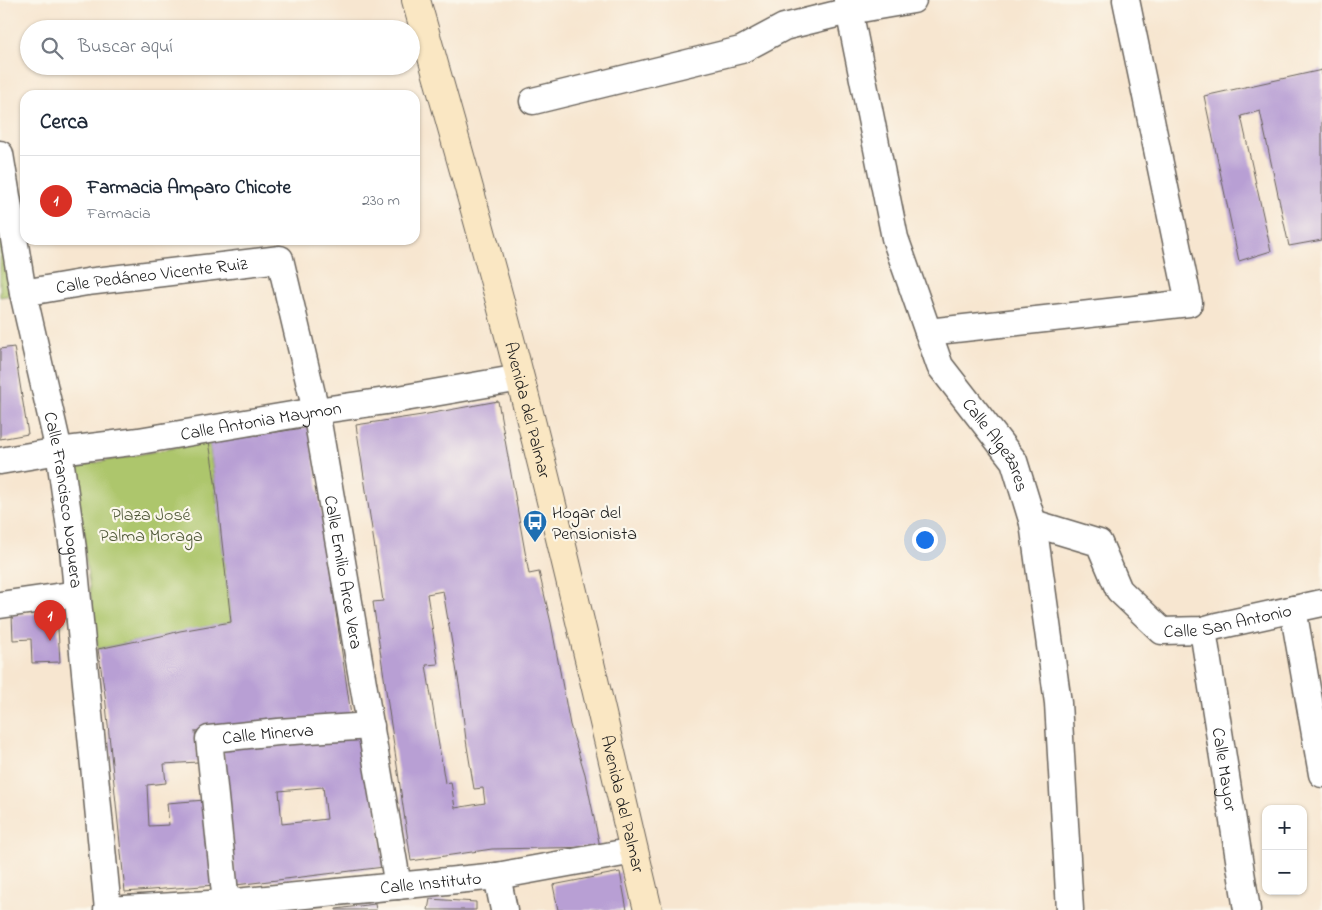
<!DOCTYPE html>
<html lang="es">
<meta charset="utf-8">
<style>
:root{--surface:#fff;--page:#f6f6f7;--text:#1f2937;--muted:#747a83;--line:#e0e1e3;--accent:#d93025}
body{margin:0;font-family:"Indie Flower",sans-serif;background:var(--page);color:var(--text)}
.controls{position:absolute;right:15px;bottom:15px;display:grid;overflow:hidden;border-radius:10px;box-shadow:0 1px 4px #0004}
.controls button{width:45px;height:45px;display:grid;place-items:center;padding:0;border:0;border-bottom:1px solid var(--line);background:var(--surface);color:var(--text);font:25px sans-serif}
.you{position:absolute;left:924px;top:539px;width:18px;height:18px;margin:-12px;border:4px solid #fff;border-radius:50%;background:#1a73e8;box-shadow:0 0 0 8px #1a73e833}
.badge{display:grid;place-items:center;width:32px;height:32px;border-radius:50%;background:var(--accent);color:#fff;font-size:16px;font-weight:700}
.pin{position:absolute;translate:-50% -41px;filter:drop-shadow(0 1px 2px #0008)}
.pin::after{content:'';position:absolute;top:26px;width:18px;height:15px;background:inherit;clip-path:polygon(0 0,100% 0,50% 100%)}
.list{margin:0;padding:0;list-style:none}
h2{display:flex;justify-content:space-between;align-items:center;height:65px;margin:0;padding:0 20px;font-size:21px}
h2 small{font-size:16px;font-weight:400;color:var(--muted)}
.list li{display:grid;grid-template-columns:32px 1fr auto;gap:15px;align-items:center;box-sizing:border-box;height:90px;padding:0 20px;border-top:1px solid var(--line)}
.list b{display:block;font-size:19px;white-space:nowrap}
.list p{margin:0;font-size:16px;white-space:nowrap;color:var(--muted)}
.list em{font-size:16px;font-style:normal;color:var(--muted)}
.icon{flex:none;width:28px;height:28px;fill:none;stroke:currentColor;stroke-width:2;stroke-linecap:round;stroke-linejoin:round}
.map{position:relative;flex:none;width:1322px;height:910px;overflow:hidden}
.search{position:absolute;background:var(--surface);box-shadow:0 1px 4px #0004;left:20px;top:20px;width:400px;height:55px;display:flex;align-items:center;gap:12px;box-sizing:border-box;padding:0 18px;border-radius:28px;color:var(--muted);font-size:19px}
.panel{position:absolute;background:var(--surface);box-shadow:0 1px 4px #0004;left:20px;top:90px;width:400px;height:155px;border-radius:15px}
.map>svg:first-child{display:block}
.green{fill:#adc66c;stroke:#647144}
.building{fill:#b89fd4;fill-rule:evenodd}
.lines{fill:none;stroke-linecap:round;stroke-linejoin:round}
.minor-casing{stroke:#69635b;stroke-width:29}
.secondary-casing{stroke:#69635b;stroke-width:30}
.minor{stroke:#fff;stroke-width:26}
.secondary{stroke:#fae7c3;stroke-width:28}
.labels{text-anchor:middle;stroke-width:4.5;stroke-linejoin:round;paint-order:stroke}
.street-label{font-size:18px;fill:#1c1c1c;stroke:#fbf7ec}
.poi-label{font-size:18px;fill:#1c1c1c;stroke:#fbf7ec;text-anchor:start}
.park-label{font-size:18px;fill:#4f5838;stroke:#fbf7ec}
</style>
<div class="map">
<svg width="1322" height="910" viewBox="0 0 1322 910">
<rect width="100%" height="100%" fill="#fbf7ec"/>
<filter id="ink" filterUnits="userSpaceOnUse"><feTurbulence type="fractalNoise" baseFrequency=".02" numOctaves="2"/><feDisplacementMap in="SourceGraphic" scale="10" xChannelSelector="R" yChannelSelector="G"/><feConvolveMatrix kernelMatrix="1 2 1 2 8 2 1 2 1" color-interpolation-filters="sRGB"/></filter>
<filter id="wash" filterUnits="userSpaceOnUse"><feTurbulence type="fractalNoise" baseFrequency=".0096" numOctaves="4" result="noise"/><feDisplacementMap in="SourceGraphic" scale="20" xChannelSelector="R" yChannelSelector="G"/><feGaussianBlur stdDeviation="1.12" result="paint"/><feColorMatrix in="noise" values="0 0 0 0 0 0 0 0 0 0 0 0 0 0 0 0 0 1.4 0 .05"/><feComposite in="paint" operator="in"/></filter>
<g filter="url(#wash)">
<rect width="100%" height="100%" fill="#f7e6d0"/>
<g class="green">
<polygon points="0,154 23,293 0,297"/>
<path d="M209,441c9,61 15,121 22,181l-133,27 -25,-182z"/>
</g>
<g id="blocks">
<g class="building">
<polygon points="1322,70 1322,240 1289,246 1260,111 1241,116 1271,251 1239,261 1204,96"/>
<polygon points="14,347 28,434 0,439 0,349"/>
<path d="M498,401l31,173 10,-2 12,51 19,102 15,49 15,73 -108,2 -81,12 -38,-259 10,-1 -27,-176 66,-10zM443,591l17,99 6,50 8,49 9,-1 2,15 -30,5 -4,-26 -6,1 -19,-118 12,-1 -11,-70z"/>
<polygon points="309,427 351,715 254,724 195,731 198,762 164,764 166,783 147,785 149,826 169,825 167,803 205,800 215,885 125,892 105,695 98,649 161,636 180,631 231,622 221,533 218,502 209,441 258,435"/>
<polygon points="57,612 60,662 32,663 31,639 13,640 12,615"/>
<path d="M367,731l17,136 -148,18 -13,-136zM323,787l4,32 -45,5 -3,-33z"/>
<polygon points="620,872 627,910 558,910 553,885"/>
<polygon points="430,899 476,902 476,910 428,910"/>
<polygon points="375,904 376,910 336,910 336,909"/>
</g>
</g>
</g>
<g filter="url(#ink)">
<use href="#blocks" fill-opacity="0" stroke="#69635b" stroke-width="1"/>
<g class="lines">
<defs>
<g id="minor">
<path id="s1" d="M847,0l48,238 45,128 74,95 19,62 25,180 12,207"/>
<polyline points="533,101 741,50 784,27 849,11 913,0"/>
<path id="s2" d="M0,154l23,139 36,158 14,98 35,361"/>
<path id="s3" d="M23,293l64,-11 193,-23 36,152 82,475"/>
<polyline points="928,332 1189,303 1126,0"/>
<path id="s4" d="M0,461l59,-10 80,-10 177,-30 77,-11 127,-22"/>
<path id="s5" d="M1033,523l66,20 20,47 43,41 41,-1 14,-4 105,-23"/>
<polyline points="0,605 77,594"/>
<polyline points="1293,609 1322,774"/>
<path id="s6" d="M1203,630l44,280"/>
<polyline points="497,876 504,910"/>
<path id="s7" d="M226,903l-17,-164 69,-7 93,-6"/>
<path id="s8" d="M107,910l119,-7 271,-27 137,-25"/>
</g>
<g id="secondary">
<path id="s9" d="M416,0c35,126 72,251 104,378 46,176 86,355 128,532"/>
</g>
</defs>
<use href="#minor" class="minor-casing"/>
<use href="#secondary" class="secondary-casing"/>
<use href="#minor" class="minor"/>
<use href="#secondary" class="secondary"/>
</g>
</g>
<defs>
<symbol id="bus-pin" viewBox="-11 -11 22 30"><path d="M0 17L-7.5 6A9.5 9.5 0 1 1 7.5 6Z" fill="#1f6fb2" stroke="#fbf7ec"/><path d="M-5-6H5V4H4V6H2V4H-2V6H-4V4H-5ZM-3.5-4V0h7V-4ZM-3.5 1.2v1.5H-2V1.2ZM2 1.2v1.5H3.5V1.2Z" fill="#fff"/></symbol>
</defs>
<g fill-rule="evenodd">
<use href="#bus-pin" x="521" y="508" width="28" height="38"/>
</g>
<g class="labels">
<g class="street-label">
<text dy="6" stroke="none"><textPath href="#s3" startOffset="130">Calle Pedáneo Vicente Ruiz</textPath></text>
<text dy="6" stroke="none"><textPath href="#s9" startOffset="425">Avenida del Palmar</textPath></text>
<text dy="6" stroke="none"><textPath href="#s4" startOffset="264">Calle Antonia Maymon</textPath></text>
<text dy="6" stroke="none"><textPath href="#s1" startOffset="476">Calle Algezares</textPath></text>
<text dy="6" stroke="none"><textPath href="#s2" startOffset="352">Calle Francisco Noguera</textPath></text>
<text dy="6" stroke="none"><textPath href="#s3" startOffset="579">Calle Emilio Arce Vera</textPath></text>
<text dy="6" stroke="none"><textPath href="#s5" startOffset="246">Calle San Antonio</textPath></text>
<text dy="6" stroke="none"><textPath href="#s7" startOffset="224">Calle Minerva</textPath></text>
<text dy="6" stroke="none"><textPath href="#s6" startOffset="141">Calle Mayor</textPath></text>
<text dy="6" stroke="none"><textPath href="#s9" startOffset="830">Avenida del Palmar</textPath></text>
<text dy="6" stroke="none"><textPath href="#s8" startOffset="325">Calle Instituto</textPath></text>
</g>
<g class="poi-label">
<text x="552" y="518">Hogar del<tspan x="552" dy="21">Pensionista</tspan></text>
</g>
<g class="park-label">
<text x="151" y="520">Plaza José<tspan x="151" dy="21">Palma Moraga</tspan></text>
</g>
</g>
</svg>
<div class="controls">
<button>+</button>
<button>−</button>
</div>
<div class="you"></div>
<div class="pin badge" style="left:50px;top:641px">1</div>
<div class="search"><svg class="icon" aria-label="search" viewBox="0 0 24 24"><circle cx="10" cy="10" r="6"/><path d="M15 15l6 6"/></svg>Buscar aquí</div>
<section class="panel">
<h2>Cerca<small></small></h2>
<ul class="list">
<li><span class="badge">1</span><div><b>Farmacia Amparo Chicote</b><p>Farmacia</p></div><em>230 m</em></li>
</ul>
</section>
</div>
